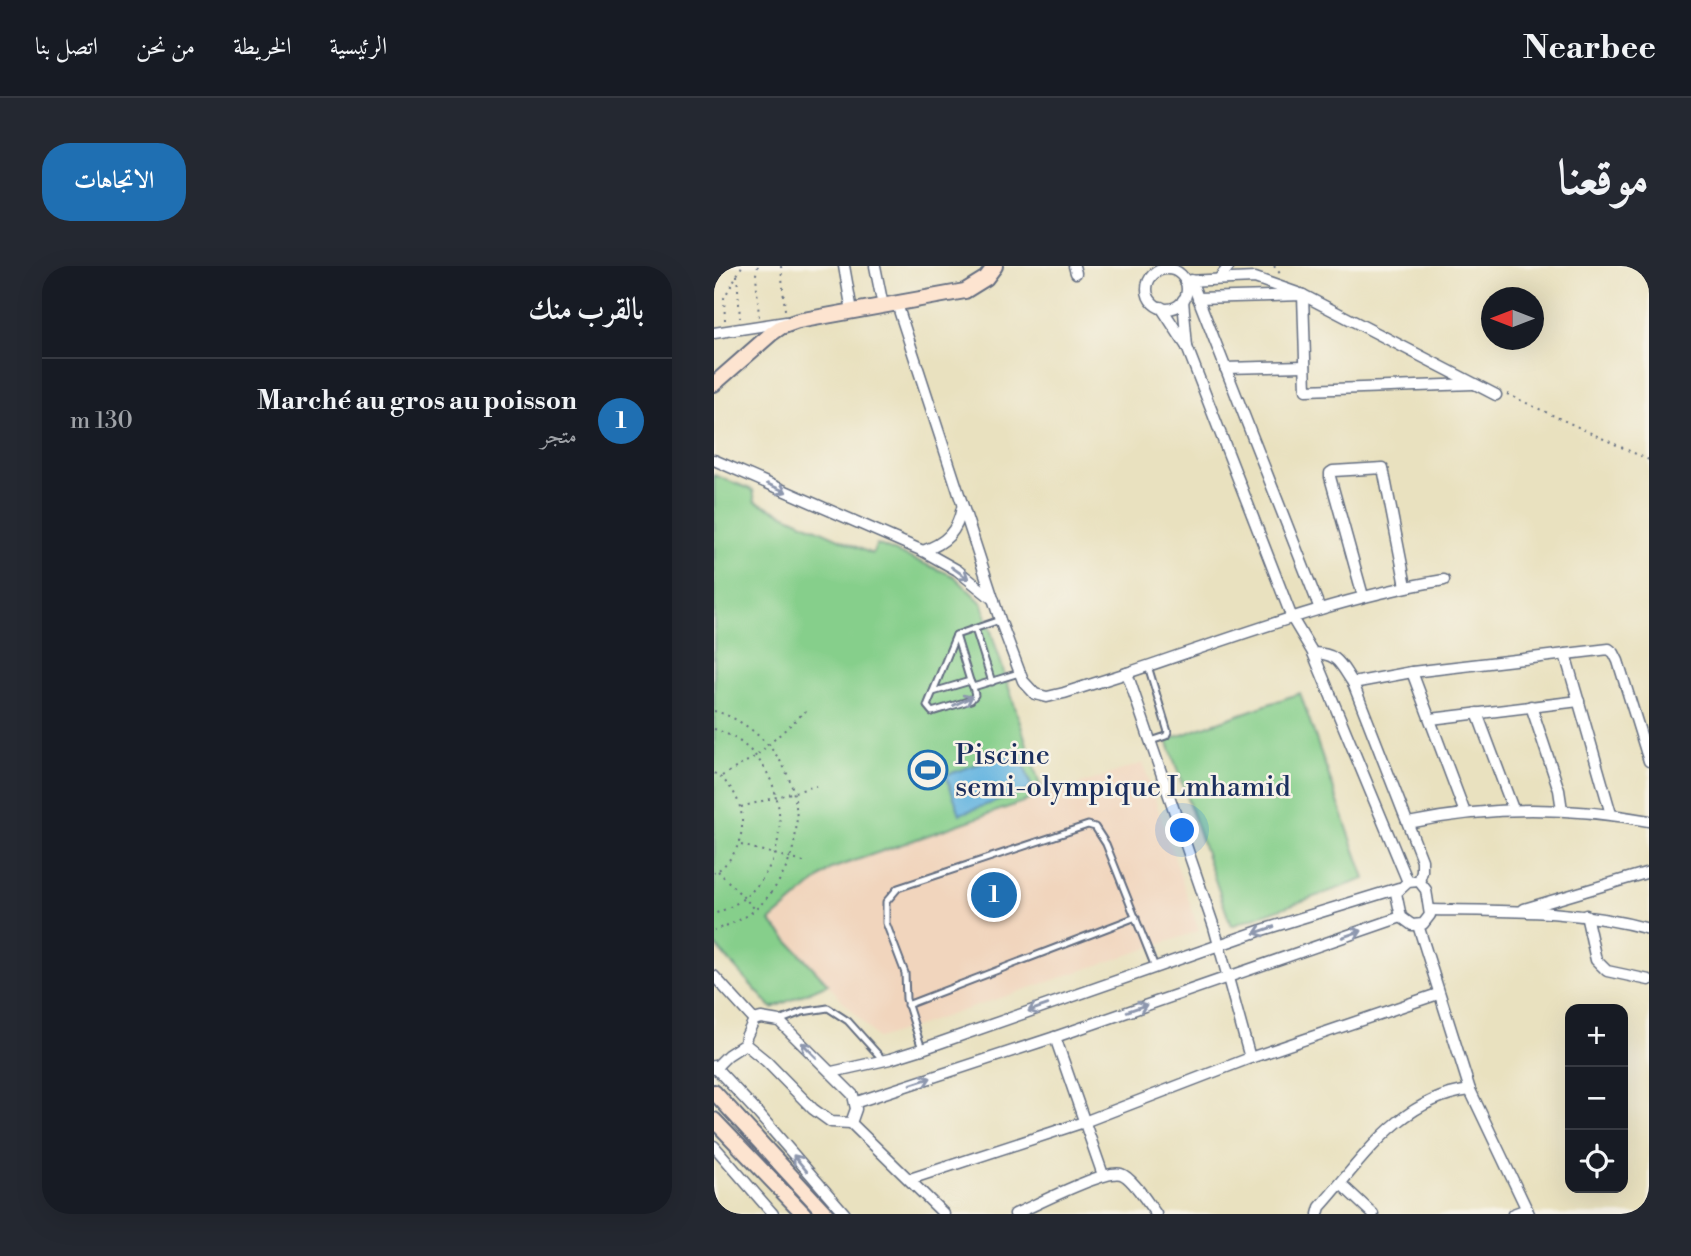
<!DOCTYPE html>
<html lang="ar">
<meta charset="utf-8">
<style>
:root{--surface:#171b24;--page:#242831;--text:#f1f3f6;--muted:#9ea1a6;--line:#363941;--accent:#1f6fb2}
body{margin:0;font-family:"Libre Bodoni",Amiri,serif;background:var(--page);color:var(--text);direction:rtl}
.controls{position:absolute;right:21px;bottom:21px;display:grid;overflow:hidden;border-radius:14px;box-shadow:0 7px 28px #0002}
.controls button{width:63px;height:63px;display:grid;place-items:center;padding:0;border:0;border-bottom:2px solid var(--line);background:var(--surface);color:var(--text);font:35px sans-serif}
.compass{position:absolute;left:767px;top:21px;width:63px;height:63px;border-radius:50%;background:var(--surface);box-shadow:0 7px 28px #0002;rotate:270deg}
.you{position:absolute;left:469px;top:565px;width:24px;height:24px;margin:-18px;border:5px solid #fff;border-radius:50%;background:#1a73e8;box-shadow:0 0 0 10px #1a73e833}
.badge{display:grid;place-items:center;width:46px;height:46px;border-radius:50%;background:var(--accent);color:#fff;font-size:23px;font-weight:700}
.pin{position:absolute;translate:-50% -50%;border:4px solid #fff;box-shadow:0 2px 7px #0006}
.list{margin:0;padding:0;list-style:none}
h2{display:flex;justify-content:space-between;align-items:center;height:91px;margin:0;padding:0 28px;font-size:30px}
h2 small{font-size:23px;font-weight:400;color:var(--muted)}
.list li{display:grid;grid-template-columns:46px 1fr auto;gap:21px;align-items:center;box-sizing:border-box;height:126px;padding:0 28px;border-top:2px solid var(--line)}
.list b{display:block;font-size:26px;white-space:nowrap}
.list p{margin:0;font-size:23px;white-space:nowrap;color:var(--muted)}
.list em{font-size:23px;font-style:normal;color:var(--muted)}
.icon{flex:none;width:38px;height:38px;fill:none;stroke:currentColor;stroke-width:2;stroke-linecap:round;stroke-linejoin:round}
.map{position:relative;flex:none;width:935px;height:948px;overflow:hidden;direction:ltr;border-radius:28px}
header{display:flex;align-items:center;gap:42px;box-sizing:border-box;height:98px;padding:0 35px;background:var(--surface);border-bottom:2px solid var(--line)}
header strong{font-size:33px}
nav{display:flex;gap:38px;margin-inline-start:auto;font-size:24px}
.intro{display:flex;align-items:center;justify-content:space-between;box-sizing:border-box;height:168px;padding:0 42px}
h1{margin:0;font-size:49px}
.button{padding:18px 32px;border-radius:28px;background:var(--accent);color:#fff;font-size:24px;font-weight:700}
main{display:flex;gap:42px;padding:0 42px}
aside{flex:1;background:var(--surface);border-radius:28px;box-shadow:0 7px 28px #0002}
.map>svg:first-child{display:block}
.built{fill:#f1d5bd}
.green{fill:#86cf8b;stroke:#507f74;stroke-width:2}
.water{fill:#66b5e0;stroke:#40729f;stroke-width:2}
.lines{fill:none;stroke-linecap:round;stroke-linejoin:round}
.lane-casing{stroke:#636d80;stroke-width:9}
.street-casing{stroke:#636d80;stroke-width:13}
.secondary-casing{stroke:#636d80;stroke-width:18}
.path{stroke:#636d80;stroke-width:2;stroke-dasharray:2 5;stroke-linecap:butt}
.lane{stroke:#fff;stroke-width:5}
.street{stroke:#fff;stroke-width:10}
.secondary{stroke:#fde4d0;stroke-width:14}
.oneway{stroke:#8d97ae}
.labels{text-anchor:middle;stroke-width:5;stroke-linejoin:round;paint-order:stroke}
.poi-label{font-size:28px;fill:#1b2f5e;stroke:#f7f3e8;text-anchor:start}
</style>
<header>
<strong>Nearbee</strong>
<nav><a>الرئيسية</a><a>الخريطة</a><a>من نحن</a><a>اتصل بنا</a></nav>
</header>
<div class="intro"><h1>موقعنا</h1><a class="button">الاتجاهات</a></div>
<main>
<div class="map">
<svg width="935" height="948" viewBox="0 0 935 948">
<rect width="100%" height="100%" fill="#f7f3e8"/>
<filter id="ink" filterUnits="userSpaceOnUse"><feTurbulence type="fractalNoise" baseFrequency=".0143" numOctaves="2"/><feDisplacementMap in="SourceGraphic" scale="14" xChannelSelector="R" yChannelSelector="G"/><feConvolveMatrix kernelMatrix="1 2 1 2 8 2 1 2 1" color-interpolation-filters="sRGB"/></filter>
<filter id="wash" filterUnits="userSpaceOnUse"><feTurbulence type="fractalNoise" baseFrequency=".00686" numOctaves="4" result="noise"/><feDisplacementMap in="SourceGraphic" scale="28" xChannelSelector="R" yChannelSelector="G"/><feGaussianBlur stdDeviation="1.57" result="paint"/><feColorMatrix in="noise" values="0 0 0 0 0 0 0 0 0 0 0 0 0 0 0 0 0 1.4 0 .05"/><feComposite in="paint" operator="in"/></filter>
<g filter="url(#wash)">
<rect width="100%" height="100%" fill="#e9e1bf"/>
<polygon class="built" points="429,497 485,665 164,773 56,655 117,603"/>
<g class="green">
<polygon points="0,209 39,224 41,235 158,288 163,278 240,310 268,337 329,529 117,603 56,655 114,718 58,742 0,678"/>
<polygon points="586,427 651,613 517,660 453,474"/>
</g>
<polygon class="water" points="305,484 318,523 246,548 232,509"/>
</g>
<g filter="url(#ink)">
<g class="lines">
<defs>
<g id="lane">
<polyline points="261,363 278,416"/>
<polyline points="242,369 256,415"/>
<polyline points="434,400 454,466 452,470 437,475"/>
<polyline points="259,421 261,429 257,434 218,446 213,440 242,369 286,354"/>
<polyline points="219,426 256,415 259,421 305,407"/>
<polyline points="193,739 422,651"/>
<polyline points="65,755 88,746 114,742 134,755 170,795"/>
<polyline points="208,783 192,733 191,707 172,657 172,636 184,622 374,559 381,561 392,578 441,701"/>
</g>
<g id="street">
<polyline points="130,0 138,45"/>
<polyline points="161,0 169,40"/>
<polyline points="360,0 362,7"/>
<circle cx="453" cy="23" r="20"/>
<polyline points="505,13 515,0"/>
<polyline points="477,14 606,343"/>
<polyline points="471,15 541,12 589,29 782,129"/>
<polyline points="484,32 589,29 592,124 759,118"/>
<polyline points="183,38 286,354 309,415 321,428 333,431 350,427 413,407 500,661 536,792"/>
<polyline points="447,41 473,81 469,34"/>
<polyline points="0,67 72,56"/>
<polyline points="473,81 578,352 599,387 694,616"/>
<polyline points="511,102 591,100"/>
<polyline points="0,194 209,285 243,304 280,334"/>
<path d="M209,285c23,-8 34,-19 39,-43"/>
<polyline points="649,330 616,211 616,207 619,205 669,202 692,320"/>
<path d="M599,387c25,0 27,11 40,30"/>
<polyline points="851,388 897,548"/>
<polyline points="698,406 751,547"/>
<path d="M413,407c105,-35 208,-75 317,-93"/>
<polyline points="817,440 845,524 848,544"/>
<polyline points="763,447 799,543"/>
<polyline points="717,453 865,435"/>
<path d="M694,557c80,-17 160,-17 241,-2"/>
<polyline points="705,615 708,606 708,594 639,417 698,406 895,383 900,387 904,395 935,495"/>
<polygon points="705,615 712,624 716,649 709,658 698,659 687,651 682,627 694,616"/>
<polyline points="810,643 935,606"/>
<path d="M716,644c75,1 147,-1 219,19"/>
<polyline points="872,649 882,694 893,705 935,714"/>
<polyline points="704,659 756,824 815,948"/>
<polyline points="0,710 40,754"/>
<polyline points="341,771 389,909"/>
<polyline points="31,778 52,795 99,843 117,856 137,857 230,948"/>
<polyline points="0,800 42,845 131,948"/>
<polyline points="0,803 14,789 31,778 32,771 40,754 47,752 65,755 139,829 142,843 137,857"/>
<polyline points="118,806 176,793 208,783 548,664 685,622"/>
<polyline points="143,836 341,771 687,651"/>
<polyline points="0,880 59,948"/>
<polyline points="196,913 370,856 536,792 724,728"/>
<polyline points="627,918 659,948"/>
<polyline points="0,947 0,948"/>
<path d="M301,948c19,-8 89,-45 106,-40 11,3 28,31 35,40"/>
<path d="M604,948l2,-7c44,-49 79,-108 150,-117"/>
<polyline points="799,948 813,943"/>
</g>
<g id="secondary">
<polyline points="0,118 57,68 67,61 84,55 251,25 272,12 281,0"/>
<polyline points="0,826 112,948"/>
<polyline points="0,854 90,948"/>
</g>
</defs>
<use href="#lane" class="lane-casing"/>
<use href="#street" class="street-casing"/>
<use href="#secondary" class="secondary-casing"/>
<g class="path">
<polyline points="44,0 42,8 45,51"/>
<polyline points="67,0 71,44"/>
<polyline points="560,0 568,10"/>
<polyline points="924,0 935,1"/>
<polyline points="23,9 26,52"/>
<polyline points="11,54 10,32 28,0"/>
<polyline points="793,128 935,194"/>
<path d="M0,445c21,5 40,19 54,34 44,48 35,121 -11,163 -12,11 -28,17 -43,22"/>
<path d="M0,463c69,21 87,114 37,163 -10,10 -24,17 -37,22"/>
<path d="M0,507c37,22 38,77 0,100"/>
<polyline points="8,510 42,490 95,442"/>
<polyline points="27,541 102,520"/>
<polyline points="27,579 93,597"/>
<polyline points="4,605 41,643"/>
</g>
<use href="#lane" class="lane"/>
<use href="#street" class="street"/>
<use href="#secondary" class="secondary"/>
</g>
<defs><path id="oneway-shaft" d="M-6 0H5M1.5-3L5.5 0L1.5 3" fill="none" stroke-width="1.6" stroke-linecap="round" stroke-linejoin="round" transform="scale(1.75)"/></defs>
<g class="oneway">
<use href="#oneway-shaft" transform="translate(63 222) rotate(24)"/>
<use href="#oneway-shaft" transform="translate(246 307) rotate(35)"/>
<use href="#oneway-shaft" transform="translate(249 435) rotate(-25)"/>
<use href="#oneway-shaft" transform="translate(550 664) rotate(161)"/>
<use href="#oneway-shaft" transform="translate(638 668) rotate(-19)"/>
<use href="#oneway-shaft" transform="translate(324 742) rotate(161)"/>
<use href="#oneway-shaft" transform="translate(423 742) rotate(-19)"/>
<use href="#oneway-shaft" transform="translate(95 784) rotate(-135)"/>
<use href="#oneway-shaft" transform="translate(207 815) rotate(-18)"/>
<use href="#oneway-shaft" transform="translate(86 897) rotate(-130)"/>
</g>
</g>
<defs>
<symbol id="stadium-ring" viewBox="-11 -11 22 22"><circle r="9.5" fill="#f7f3e8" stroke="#1f6fb2" stroke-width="1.5"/><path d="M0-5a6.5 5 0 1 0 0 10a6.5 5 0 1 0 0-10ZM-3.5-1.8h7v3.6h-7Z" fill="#1f6fb2"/></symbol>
</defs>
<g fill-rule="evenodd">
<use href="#stadium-ring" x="192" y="482" width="44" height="44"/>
</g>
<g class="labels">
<g class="poi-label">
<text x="241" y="498">Piscine<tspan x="241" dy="32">semi-olympique Lmhamid</tspan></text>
</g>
</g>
</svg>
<div class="controls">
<button>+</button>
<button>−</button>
<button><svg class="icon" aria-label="locate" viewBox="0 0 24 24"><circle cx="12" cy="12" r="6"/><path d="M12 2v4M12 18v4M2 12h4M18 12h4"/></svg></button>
</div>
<svg class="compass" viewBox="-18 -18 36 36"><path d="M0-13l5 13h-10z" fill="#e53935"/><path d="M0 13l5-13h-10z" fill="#9ea1a6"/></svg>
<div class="you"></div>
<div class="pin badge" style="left:280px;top:629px">1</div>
</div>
<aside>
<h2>بالقرب منك<small></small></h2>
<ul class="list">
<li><span class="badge">1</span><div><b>Marché au gros au poisson</b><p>متجر</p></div><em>130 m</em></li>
</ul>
</aside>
</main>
